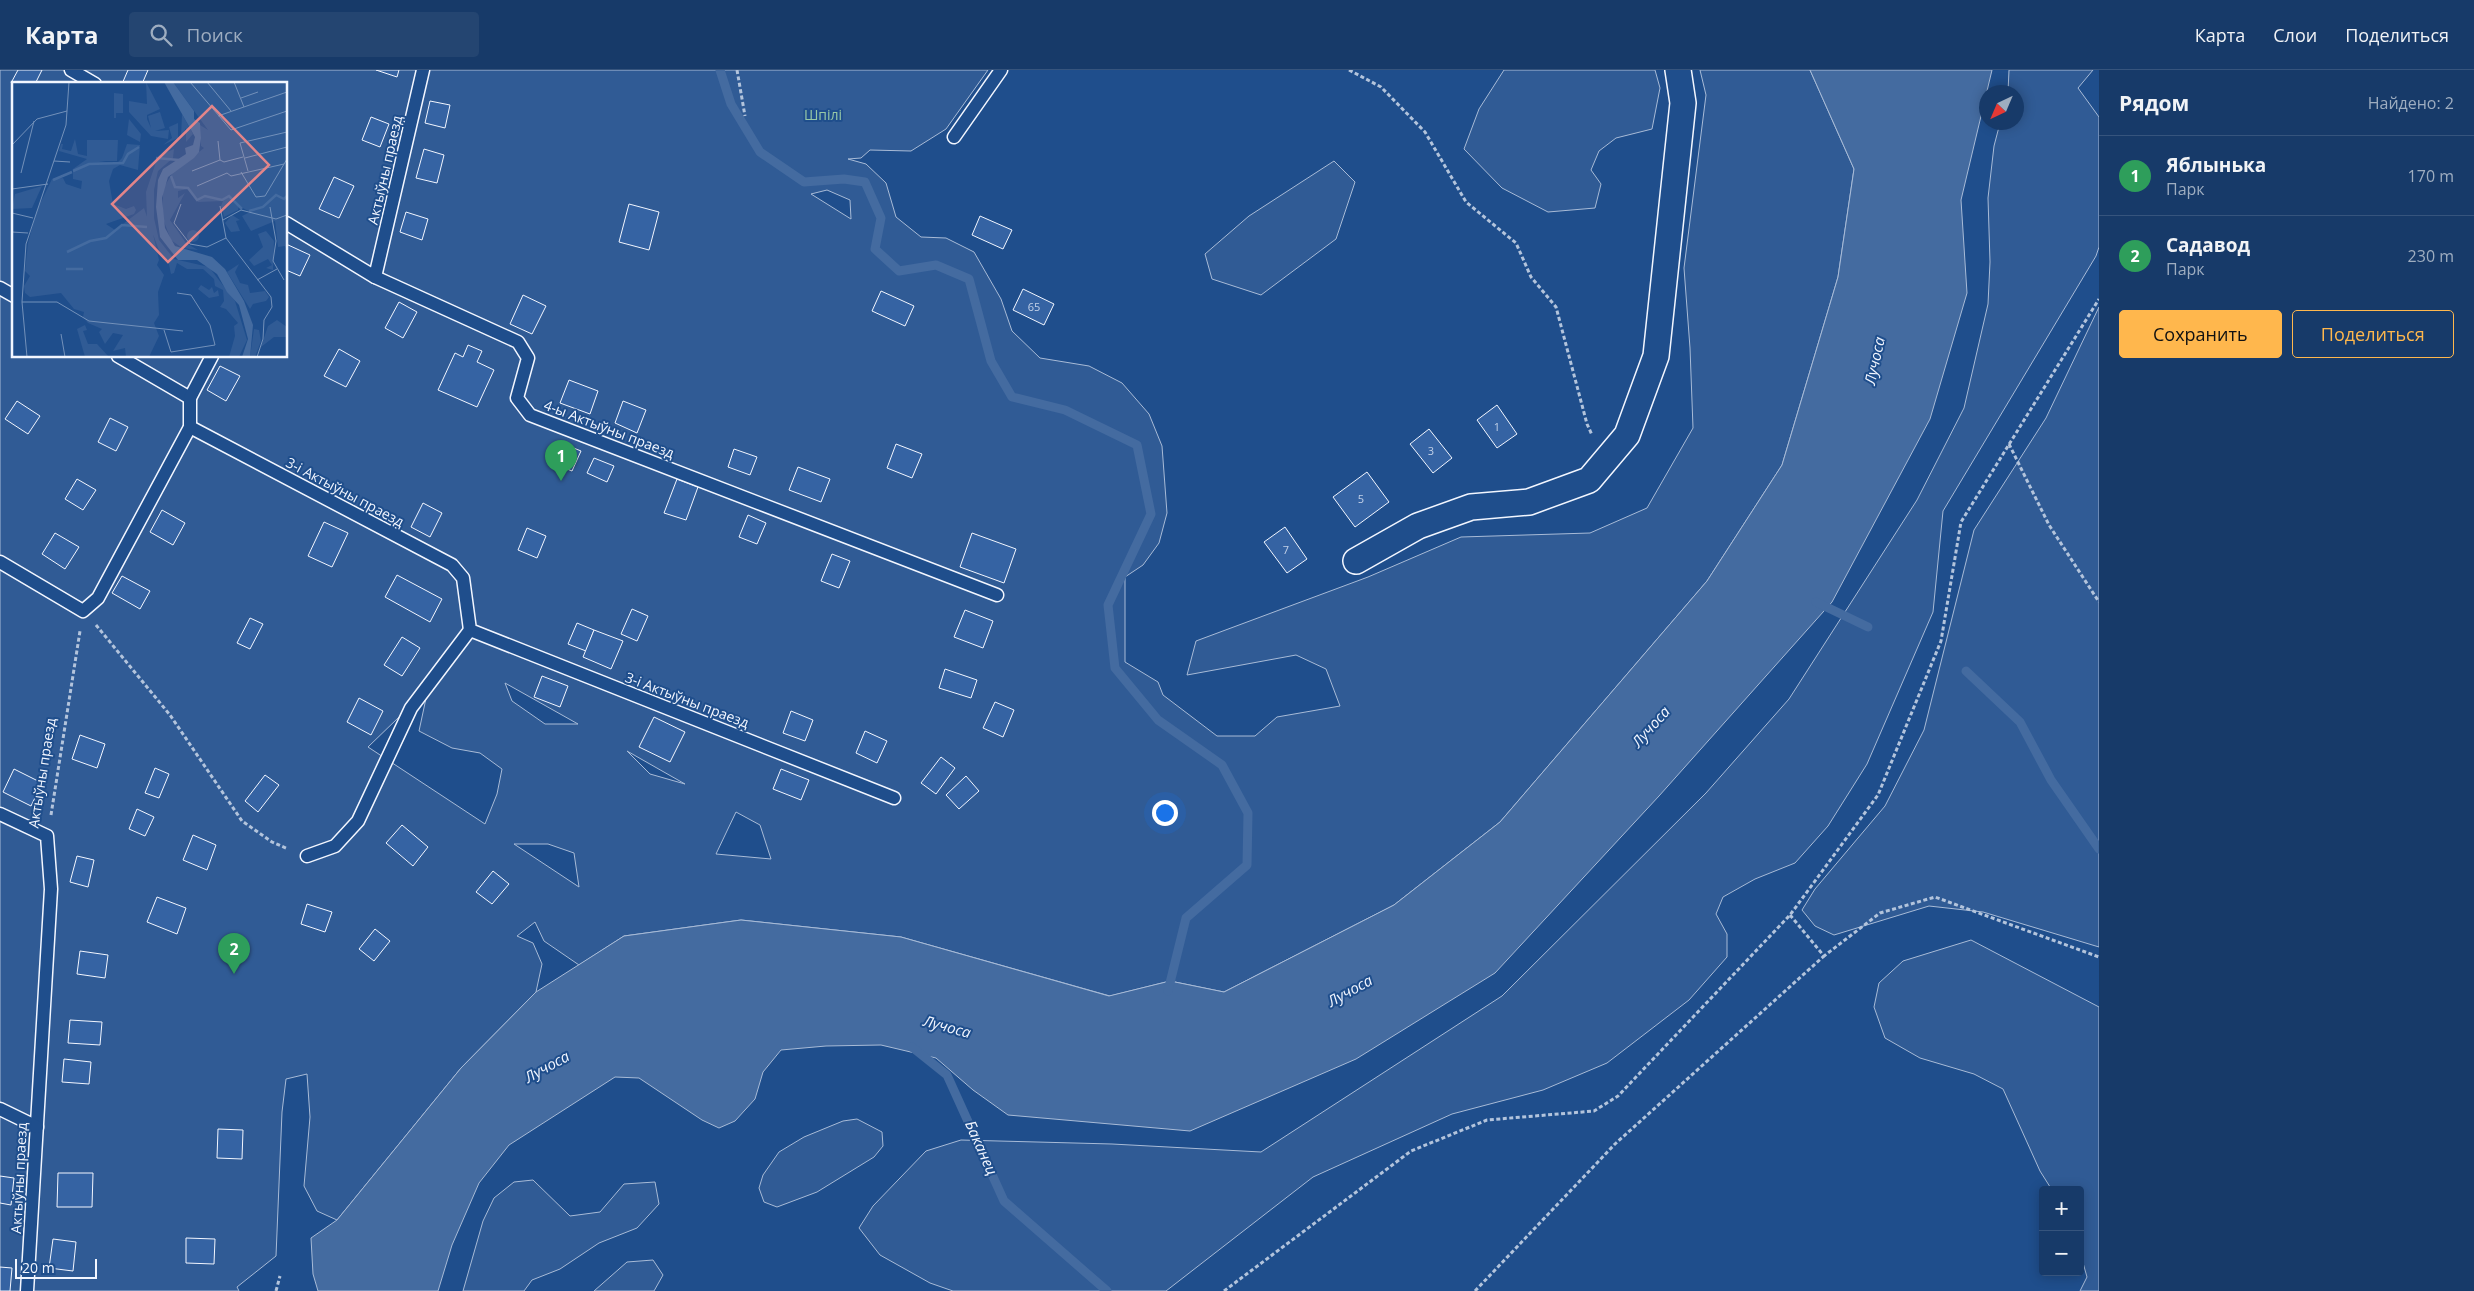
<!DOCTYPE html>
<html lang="ru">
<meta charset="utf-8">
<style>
:root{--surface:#173a69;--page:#244571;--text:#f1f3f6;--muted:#9eadc0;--line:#36547d;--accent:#ffb74d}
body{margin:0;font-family:"Open Sans",sans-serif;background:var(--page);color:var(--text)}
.controls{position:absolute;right:15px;bottom:15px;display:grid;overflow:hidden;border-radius:5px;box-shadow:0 2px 12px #0003}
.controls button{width:45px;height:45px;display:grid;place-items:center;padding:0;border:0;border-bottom:1px solid var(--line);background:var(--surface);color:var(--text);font:25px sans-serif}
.compass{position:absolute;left:1979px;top:15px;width:45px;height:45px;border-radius:50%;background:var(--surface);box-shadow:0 2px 12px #0003;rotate:224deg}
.scale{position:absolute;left:15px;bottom:12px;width:82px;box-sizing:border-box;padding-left:5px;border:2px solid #f2f6ff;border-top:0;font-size:14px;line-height:18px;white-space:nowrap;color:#f2f6ff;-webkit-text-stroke:4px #1f4e8c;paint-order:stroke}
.you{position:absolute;left:1164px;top:742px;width:18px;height:18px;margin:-12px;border:4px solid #fff;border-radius:50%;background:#1a73e8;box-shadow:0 0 0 8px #1a73e833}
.badge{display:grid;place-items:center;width:32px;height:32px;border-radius:50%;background:var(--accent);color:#fff;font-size:16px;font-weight:700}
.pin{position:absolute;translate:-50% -41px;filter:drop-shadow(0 1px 2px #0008)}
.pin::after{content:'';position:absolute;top:26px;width:18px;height:15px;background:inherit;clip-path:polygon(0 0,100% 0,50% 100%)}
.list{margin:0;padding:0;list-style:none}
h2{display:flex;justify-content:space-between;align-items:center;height:65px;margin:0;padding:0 20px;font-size:21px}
h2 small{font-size:16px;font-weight:400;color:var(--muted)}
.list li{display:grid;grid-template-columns:32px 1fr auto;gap:15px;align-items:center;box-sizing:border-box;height:80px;padding:0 20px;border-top:1px solid var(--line)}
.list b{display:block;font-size:19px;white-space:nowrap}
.list p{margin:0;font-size:16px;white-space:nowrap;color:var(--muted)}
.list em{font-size:16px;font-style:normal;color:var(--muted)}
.actions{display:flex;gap:10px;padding:15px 20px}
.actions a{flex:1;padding:11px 0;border:1px solid var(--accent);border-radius:5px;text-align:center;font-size:18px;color:var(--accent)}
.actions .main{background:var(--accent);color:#111}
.icon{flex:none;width:28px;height:28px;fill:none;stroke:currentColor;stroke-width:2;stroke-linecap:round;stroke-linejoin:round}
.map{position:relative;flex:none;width:2099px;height:1221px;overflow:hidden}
header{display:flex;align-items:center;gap:30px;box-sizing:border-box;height:70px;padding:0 25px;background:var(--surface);border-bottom:1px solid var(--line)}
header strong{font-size:24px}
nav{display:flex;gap:28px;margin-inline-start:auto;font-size:18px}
.search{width:350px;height:45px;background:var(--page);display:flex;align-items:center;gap:12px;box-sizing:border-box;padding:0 18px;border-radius:5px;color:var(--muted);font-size:19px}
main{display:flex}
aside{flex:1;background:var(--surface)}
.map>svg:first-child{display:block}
.built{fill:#305b95;stroke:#a8bbd7;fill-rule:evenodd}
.water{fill:#446ba0;stroke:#a8bbd7}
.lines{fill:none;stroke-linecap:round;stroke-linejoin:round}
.stream{stroke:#446ba0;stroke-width:9}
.building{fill:#3563a3;stroke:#f2f6ff}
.lane-casing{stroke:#f2f6ff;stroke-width:15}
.street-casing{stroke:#f2f6ff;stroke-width:28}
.path{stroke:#b3c4dc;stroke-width:3;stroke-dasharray:4 2.5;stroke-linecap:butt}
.lane{stroke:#1f4e8c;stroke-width:12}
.street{stroke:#1f4e8c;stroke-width:25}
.labels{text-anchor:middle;stroke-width:4;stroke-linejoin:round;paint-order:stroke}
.number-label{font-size:11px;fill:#c3d1e8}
.park-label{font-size:14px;fill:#97c8a6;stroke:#1f4e8c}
.street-label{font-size:14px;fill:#f2f6ff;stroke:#1f4e8c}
.water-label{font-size:15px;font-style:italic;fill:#f2f6ff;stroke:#1f4e8c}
.inset-river{fill:none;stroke:#446ba0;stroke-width:2.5}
.inset-road{fill:none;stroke:#7391ba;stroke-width:1}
.view{fill:#e38589;fill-opacity:0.15;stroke:#e38589;stroke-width:2.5}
.inset-edge{fill:none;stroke:#f2f6ff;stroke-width:2.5}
</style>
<header>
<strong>Карта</strong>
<div class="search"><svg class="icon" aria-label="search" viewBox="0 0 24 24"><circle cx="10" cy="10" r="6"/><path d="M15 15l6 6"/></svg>Поиск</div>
<nav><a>Карта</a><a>Слои</a><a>Поделиться</a></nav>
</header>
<main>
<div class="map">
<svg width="2099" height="1221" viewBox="0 0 2099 1221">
<rect width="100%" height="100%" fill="#1f4e8c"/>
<g class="built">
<path d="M0,0h988l-42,59 -35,22 -41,-1 -9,8 -13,1 18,5 20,19 10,34 25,20 25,1 28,14 27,47 11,32 28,27 49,8 33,17 27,31 13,32 5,67 -8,30 -16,22 -18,12v85l33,20 5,13 54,41h38l22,-19 63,-11 -14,-37 -30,-14 -109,20 9,-34 172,-64 93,-40 129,-4 57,-25 46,-80 -3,-80 -6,-80 22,-173 -6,-25h110l44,99 -16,108 -56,188 -75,116 -207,241 -106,83 -170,87 -54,-11 -60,15 -209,-59 -160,-17 -117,16 -45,29 -35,-24 -9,-19 -18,14 16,7 9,21 -6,28 -75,76 -124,152 -20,-9 -13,-25 6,-69 -3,-43 -21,5 -4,33 -6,144 -39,31 2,4h-239zM14,14h272v272h-272zM827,120l23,10 1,19 -40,-25zM505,613l73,41h-33l-33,-23zM428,619l-9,42 33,17 28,5 22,16 -5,25 -12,30 -117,-77zM627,681l58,33 -35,-10zM736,742l24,13 11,34 -55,-5zM514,774h34l26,9 5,34z"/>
<polygon points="1504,0 1655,0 1660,18 1652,59 1616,68 1599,81 1591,100 1601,114 1595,138 1548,142 1502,118 1464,79 1479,39"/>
<polygon points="2009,0 2093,0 2078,18 2099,47 2099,177 2096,186 1943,441 1933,542 1867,694 1828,756 1795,793 1755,809 1723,827 1716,844 1727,864 1727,887 1689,930 1607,993 1543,1020 1452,1044 1313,1107 1166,1221 953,1221 930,1213 880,1185 859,1158 873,1136 926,1081 961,1070 1112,1074 1261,1082 1502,926 1706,723 1789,629 1917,430 1964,338 1988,234 1990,192 1988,128 1994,76 2000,53 2016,52 2016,22 2008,22"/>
<polygon points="1334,91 1355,112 1336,169 1261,225 1212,209 1205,184 1249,146"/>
<polygon points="2099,237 2099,877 1983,842 1929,836 1834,865 1815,856 1802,840 1815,819 1885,736 1924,660 1974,460 2046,348"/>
<polygon points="1971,870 2099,937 2099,1221 2080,1221 2087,1207 2080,1182 2080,1120 2052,1120 2040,1101 2003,1019 1974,1004 1920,988 1885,968 1874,937 1879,913 1903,891"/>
<polygon points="857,1049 882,1062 883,1076 874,1087 817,1122 777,1137 764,1132 759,1118 763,1105 779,1082 804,1067 843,1051"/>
<polygon points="533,1110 570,1146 600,1142 624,1114 655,1112 659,1134 637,1158 599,1173 560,1199 532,1210 524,1221 463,1221 483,1151 494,1128 514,1112"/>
<polygon points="653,1190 663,1205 654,1221 594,1221 627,1192"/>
</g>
<polygon class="water" points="1810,0 1992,0 1961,130 1967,223 1930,349 1832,532 1659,726 1495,903 1356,989 1190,1061 1008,1045 973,1020 936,988 881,975 826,976 781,980 763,1002 755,1029 735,1051 719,1058 702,1050 639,1008 615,1007 509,1075 479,1113 452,1175 438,1221 318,1221 313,1204 311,1168 337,1150 461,998 536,922 624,866 741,850 901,867 1109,926 1170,911 1224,922 1394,835 1500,752 1707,511 1782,395 1838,207 1854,99"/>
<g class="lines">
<g class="stream">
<polyline points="720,0 731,34 760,82 804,112 844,109 865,112 881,148 875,179 899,201 936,195 969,209 991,291 1012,327 1065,340 1137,375 1151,444 1108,535 1115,598 1158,650 1222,695 1248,743 1247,795 1186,848 1168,921"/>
<polyline points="1816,532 1868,557"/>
<polyline points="1966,601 2020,652 2051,710 2099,779"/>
<polyline points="912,977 947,1005 1004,1131 1107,1221"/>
</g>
</g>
<g class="building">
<polygon points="18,0 42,0 35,14 14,15 11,13"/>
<polygon points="128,0 148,0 142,14 122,14"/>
<polygon points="376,0 399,0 397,7"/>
<polygon points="430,31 450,35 445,58 425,53"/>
<polygon points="371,47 389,54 380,77 362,70"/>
<polygon points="424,79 444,85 437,113 416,108"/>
<polygon points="334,107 354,116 339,148 319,139"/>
<polygon points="629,134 659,142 649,180 619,172"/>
<polygon points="406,142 428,149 422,170 400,162"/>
<polygon points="980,146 1012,160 1003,179 972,165"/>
<polygon points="286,174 310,185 300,206 286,200"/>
<polygon points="1023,219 1054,234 1044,255 1013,240"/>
<polygon points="881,221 914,236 905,256 872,241"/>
<polygon points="523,225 546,236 532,264 510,254"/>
<polygon points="399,232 417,242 403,268 385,258"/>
<polygon points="468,275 482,281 477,292 494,300 477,337 438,320 455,283 463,287"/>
<polygon points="339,279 360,291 346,317 324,306"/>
<polygon points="220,296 240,306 226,331 207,320"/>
<polygon points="569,310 598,321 590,344 560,333"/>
<polygon points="17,331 40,346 28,364 5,349"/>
<polygon points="623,331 646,340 637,363 615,353"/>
<polygon points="1497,335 1517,364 1497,378 1477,350"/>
<polygon points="110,348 128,357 116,381 98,372"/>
<polygon points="1429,359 1452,388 1433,403 1410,374"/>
<polygon points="559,372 581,381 572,401 550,392"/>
<polygon points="896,374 922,384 912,408 887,398"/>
<polygon points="734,379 757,387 750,405 728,397"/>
<polygon points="594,388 614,396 607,412 587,403"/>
<polygon points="798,397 830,409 821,432 789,420"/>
<polygon points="1367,402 1389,432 1355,457 1333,427"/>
<polygon points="77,409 96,420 83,440 65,429"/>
<polygon points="677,409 698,417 686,450 664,443"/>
<polygon points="423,433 442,443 430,467 411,457"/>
<polygon points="162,440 185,453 173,475 150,462"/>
<polygon points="748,445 766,453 757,474 739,467"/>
<polygon points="324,452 348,463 332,497 308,486"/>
<polygon points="1285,457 1307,489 1287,503 1264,472"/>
<polygon points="527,458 546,466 537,488 518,480"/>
<polygon points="55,463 79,477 65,499 42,484"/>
<polygon points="972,463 1016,479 1004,513 960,497"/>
<polygon points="832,484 850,491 839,518 821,511"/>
<polygon points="397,505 442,529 430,552 385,527"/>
<polygon points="122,506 150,521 140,539 112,523"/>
<polygon points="632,539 648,546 637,571 621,564"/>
<polygon points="965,540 993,551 983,578 954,567"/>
<polygon points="250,548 263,554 250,579 237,573"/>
<polygon points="577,553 594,560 586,581 568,574"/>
<polygon points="594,560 623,571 611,599 583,587"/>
<polygon points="402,567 420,578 402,606 384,595"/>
<polygon points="945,599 977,610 971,628 939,618"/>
<polygon points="542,606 568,616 560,637 534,627"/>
<polygon points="359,628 383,641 371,665 347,652"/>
<polygon points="995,632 1014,640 1003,667 983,658"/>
<polygon points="791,641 813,650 805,671 783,663"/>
<polygon points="654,647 685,662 670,692 639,677"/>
<polygon points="865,661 887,671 877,693 856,683"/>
<polygon points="80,665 105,674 97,698 72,689"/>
<polygon points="941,687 955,698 936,724 921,713"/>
<polygon points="155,698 169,704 159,728 145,723"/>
<polygon points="14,699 42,713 31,736 3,722"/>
<polygon points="781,699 809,710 801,730 773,719"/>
<polygon points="265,705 279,715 258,742 245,731"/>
<polygon points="966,706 979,721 959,739 946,725"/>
<polygon points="137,739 154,747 145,766 129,759"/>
<polygon points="402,755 428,777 413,796 386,773"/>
<polygon points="193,765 216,775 207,800 183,790"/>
<polygon points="77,786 94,790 88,817 70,812"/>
<polygon points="493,801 509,814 492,834 476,822"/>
<polygon points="157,827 186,838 177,864 147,852"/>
<polygon points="307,834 332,842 325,862 301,854"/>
<polygon points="375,859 390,871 374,891 359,879"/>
<polygon points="80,881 108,885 105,908 77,904"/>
<polygon points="70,950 102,952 100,975 68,973"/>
<polygon points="64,989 91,992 89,1014 62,1012"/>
<polygon points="218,1059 243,1060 242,1089 217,1088"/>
<polygon points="58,1103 93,1103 92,1137 57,1137"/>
<polygon points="0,1106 14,1108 11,1135 0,1133"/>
<polygon points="186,1168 215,1169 214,1194 186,1193"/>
<polygon points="53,1169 76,1172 73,1201 49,1198"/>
<polygon points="0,1197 12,1198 10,1221 0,1221"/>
</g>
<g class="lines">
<defs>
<g id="lane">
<polyline points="71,0 95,14"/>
<polyline points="954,67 1001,0"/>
<polyline points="286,153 375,207 518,272 528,288 517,328 530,345 997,525"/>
<polyline points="375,207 423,0"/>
<polyline points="0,218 14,226"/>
<polyline points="118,286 190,328"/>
<polyline points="190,357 452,495 463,508 470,560 894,728"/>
<polyline points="0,492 83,541 98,528 190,357 190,328 212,286"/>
<polyline points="0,744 47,766 51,819 27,1221"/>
<polyline points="307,786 335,776 358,751 411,638 470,560"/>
<polyline points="0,1039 37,1057"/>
</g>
<polyline id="street" points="1356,491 1418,456 1471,437 1529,432 1589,410 1627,365 1656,286 1683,33 1678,0"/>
</defs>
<use href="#lane" class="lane-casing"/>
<use href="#street" class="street-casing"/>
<g class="path">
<polyline points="737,0 745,46"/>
<polyline points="1349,0 1381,17 1425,62 1466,132 1516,173 1531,207 1556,237 1587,354 1592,365"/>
<polyline points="2009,374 2049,455 2099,532"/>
<polyline points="96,555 170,645 242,751 272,772 288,779"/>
<polyline points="51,745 80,561"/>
<polyline points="1790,845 1824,886 1880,843 1935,827 2099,887"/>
<polyline points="276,1221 280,1206"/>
<polyline points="1224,1221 1411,1081 1487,1050 1594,1041 1618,1026 1790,845 1878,725 1941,571 1961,452 2099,229"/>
<polyline points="1475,1221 1615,1074 1824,886"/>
</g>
<use href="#lane" class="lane"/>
<use href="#street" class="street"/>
</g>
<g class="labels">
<g class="number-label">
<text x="1034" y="241">65</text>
<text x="1497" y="361">1</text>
<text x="1431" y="385">3</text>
<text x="1361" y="433">5</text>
<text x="1286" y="484">7</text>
</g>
<g class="park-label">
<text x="823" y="50">Шпілі</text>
</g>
<g class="street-label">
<text transform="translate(385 100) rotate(-77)" y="5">Актыўны праезд</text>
<text transform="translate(609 359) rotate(21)" y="5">4-ы Актыўны праезд</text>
<text transform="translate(345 422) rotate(28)" y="5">3-і Актыўны праезд</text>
<text transform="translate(687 630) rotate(21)" y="5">3-і Актыўны праезд</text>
<text transform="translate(42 703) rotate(-81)" y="5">Актыўны праезд</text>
<text transform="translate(19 1108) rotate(-87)" y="5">Актыўны праезд</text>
</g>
<g class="water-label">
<text transform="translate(1875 291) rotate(-78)" y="5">Лучоса</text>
<text transform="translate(1651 657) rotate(-48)" y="5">Лучоса</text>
<text transform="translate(1350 921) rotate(-29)" y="5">Лучоса</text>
<text transform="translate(947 957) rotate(15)" y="5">Лучоса</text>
<text transform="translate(547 997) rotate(-29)" y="5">Лучоса</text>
<text transform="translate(981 1078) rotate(66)" y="5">Баканец</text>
</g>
</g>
<g transform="translate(12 12)">
<rect width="275" height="275" fill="#1f4e8c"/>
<path d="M134,0l14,27 -13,6v4l4,9 -3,-12 12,-4 5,16 -10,3 14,-1 -1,9 -17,-3 -22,-24v-11l18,3zM161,0h114v168l-2,-4 -7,1 -3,-26 -24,10 -9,-15 8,-4 -11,-6 -1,4 -14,7 -3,-11 2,-5 -25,1 -10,-13 -10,2v7l7,-5 -15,27 16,23 12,7 -16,-2 -11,-8 -8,-21v-30l10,-17 31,-24 -3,-2 -1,-21 8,5zM102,11l9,1v19h-7v5h-2zM170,32l11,20 -7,8v-14l-5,9zM117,37l12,15 -1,8 -13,-7zM166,41v15l-15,7 9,-7 -3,-11zM63,57l3,15 9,2v-16h31l-1,21h-18l14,2h4l5,-5 5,-14 13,1 -2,25 -18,-5 -7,4 -4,12 4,23 13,5 8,-3 2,4 -2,4 -28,10 9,6 29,-22 9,26 6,26 -2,5 7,10 -6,17 1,23 -5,8 5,13 -10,21h-23l-1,-9 -12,3 10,-16 -10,-2 -8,11 -6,-12 3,-3 -14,-6 -5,-6 1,-5 -10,-3 -13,-16 -31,4 -5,-4 -1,-7 6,-10 -5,-5 3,-28 9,-33 15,-31 11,-1 3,6 15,5 1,-8 -9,-2v-10l14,-10 -28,-8 2,-7h2l-1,5 9,2zM162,67l-1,9 -15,13 -4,19v28l5,22 15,19 35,8 26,34 12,39 -8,17h-10l6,-21 -1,-10 4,-3 -12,-14 -6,-2 4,-6 -1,-11 -8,-4 -1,-7 -11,-10h-16l-10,-6 -3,10 -3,1 -3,-14 -5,-1 -3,-6 -13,-35 -1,-26 12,-36zM30,104l-10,22 -20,1 3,-15zM220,133l8,5 -4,1 4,10 -9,1 -6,-9zM175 154a6 6 0 1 1 12 0a6 6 0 1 1-12 0ZM254,149l8,10 -1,29 -7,-2 6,-3 -4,-6 -14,7 -5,-6 14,-13 -5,-13zM227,182l-4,8 5,11 8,2 2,8 15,-2 4,6 -3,4 -13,3 -3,5 -23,-37zM189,203l8,5 3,-3 2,6 4,-3 1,6 -10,2 -11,-9zM265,238l10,7v10h-13l-13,10 7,-21zM73,243l2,5 -4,1 5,13h9l12,13h-24l-8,-28zM242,247l5,1 2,11 -6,16h-5z" fill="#305b95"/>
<path d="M152,0h9l21,29v8l6,4 1,15 -2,14 -5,6 -26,19 -6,21 3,30 10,18 37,11 13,12 19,32 9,24 -3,32h-8l6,-18 -9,-34 -12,-13 -10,-18 -20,-14h-19l-18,-23 -4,-30 2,-27 5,-11 23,-15 -1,-6 8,-3 2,-8z" fill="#446ba0"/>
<path class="inset-river" d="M144,76l23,2M61,89l16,-7 34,-1 5,-9 11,-7M159,94l4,11 13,1 9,12 8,-4 17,4 7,-4 13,13M41,98l19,-8M237,129l14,-4 13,-12 8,4 3,-3M55,170l23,-11 16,-3 16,-13 25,2M54,187h17"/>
<path class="inset-road" d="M178,0l41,48 56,-19M195,0l24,29M222,0l10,25M245,0h26M229,16l17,-6M206,34l69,-24M206,59l2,19M0,63l25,-26 30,-8M233,76l42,-11M42,79l16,1M180,89l28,-11 4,2 19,-5M236,89l-8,-28 47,-11M229,90l15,25 9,-1 22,-37M9,91l13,-52M185,104l30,-13 4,3 53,-12M0,107l36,-5M169,122l-7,19 16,21 17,3 19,-9M208,124l6,32 45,59 1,10 -8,13 -1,19 -6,18M258,125l6,34 -3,20 11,19M0,131l21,5M211,138l18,-10 35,9 11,-4M0,150l16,1M245,198l20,-11M10,220h35l32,19 94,10M152,248l7,22 44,-7 -5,-20 -19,-30 -14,-2M49,252l4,23M15,275l-5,-55 4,-58 40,-119 3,-43"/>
<path class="view" d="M200,24l57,59 -101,97 -56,-58z"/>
<rect width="275" height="275" class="inset-edge"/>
</g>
</svg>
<div class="controls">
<button>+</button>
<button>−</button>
</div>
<svg class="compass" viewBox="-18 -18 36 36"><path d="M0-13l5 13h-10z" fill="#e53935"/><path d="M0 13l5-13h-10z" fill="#9eadc0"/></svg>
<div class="scale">20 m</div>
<div class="you"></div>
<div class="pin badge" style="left:561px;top:411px;background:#2e9e5b">1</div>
<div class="pin badge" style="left:234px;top:904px;background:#2e9e5b">2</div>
</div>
<aside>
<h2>Рядом<small>Найдено: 2</small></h2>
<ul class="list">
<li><span class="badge" style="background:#2e9e5b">1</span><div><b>Яблынька</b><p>Парк</p></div><em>170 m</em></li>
<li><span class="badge" style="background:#2e9e5b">2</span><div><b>Садавод</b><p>Парк</p></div><em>230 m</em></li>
</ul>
<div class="actions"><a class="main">Сохранить</a><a>Поделиться</a></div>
</aside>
</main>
